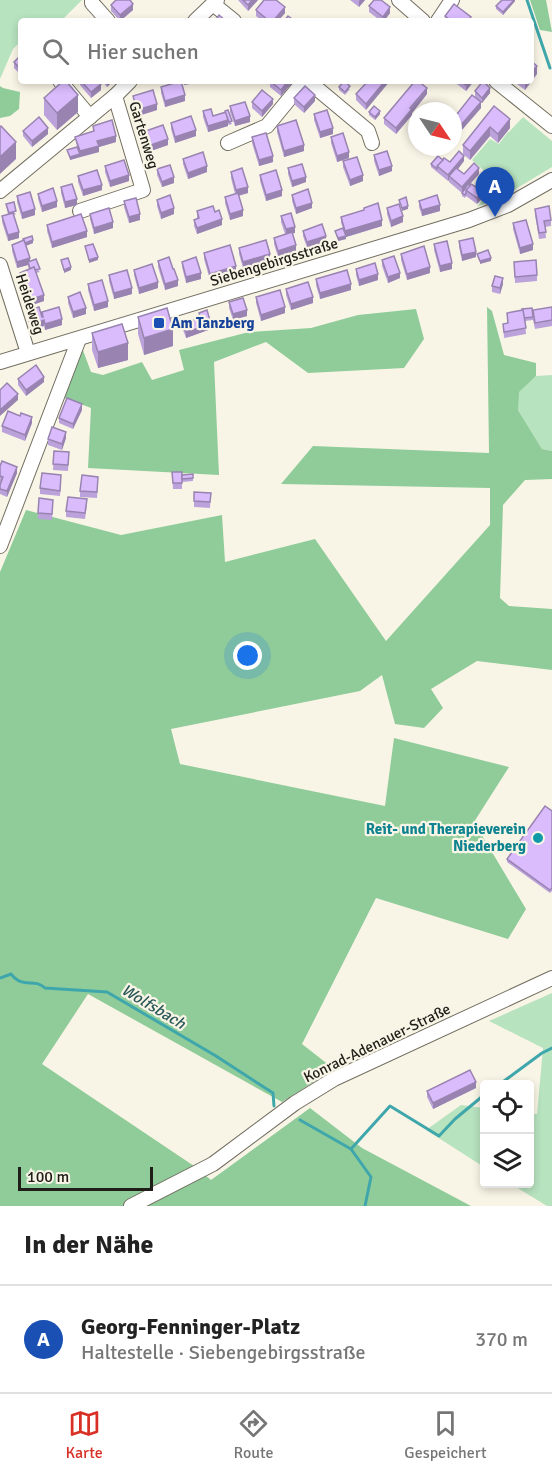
<!DOCTYPE html>
<html lang="de">
<meta charset="utf-8">
<style>
:root{--surface:#fff;--page:#f6f6f6;--text:#222;--muted:#767676;--line:#e0e0e0;--accent:#d93025}
body{margin:0;font-family:Signika,sans-serif;background:var(--page);color:var(--text)}
.controls{position:absolute;right:18px;bottom:18px;display:grid;overflow:hidden;border-radius:6px;box-shadow:0 3px 9px #0003}
.controls button{width:54px;height:54px;display:grid;place-items:center;padding:0;border:0;border-bottom:2px solid var(--line);background:var(--surface);color:var(--text);font:30px sans-serif}
.compass{position:absolute;left:408px;top:102px;width:54px;height:54px;border-radius:50%;background:var(--surface);box-shadow:0 3px 9px #0003;rotate:125deg}
.scale{position:absolute;left:18px;bottom:15px;width:135px;box-sizing:border-box;padding-left:6px;border:3px solid #201e19;border-top:0;font-size:16px;line-height:21px;white-space:nowrap;color:#201e19;-webkit-text-stroke:4px #f9f5e6;paint-order:stroke}
.you{position:absolute;left:248px;top:656px;width:21px;height:21px;margin:-15px;border:4px solid #fff;border-radius:50%;background:#1a73e8;box-shadow:0 0 0 9px #1a73e833}
.badge{display:grid;place-items:center;width:39px;height:39px;border-radius:50%;background:var(--accent);color:#fff;font-size:20px;font-weight:700}
.pin{position:absolute;translate:-50% -50px;filter:drop-shadow(0 2px 3px #0008)}
.pin::after{content:'';position:absolute;top:32px;width:21px;height:18px;background:inherit;clip-path:polygon(0 0,100% 0,50% 100%)}
.list{margin:0;padding:0;list-style:none}
h2{display:flex;justify-content:space-between;align-items:center;height:78px;margin:0;padding:0 24px;font-size:26px}
h2 small{font-size:20px;font-weight:400;color:var(--muted)}
.list li{display:grid;grid-template-columns:39px 1fr auto;gap:18px;align-items:center;box-sizing:border-box;height:108px;padding:0 24px;border-top:2px solid var(--line)}
.list b{display:block;font-size:22px;white-space:nowrap}
.list p{margin:0;font-size:20px;white-space:nowrap;color:var(--muted)}
.list em{font-size:20px;font-style:normal;color:var(--muted)}
.icon{flex:none;width:33px;height:33px;fill:none;stroke:currentColor;stroke-width:2;stroke-linecap:round;stroke-linejoin:round}
.map{position:relative;flex:none;width:552px;height:1206px;overflow:hidden}
.search{position:absolute;background:var(--surface);box-shadow:0 3px 9px #0003;left:18px;right:18px;top:18px;height:66px;display:flex;align-items:center;gap:15px;box-sizing:border-box;padding:0 21px;border-radius:6px;color:var(--muted);font-size:22px}
.sheet{height:186px;background:var(--surface)}
nav{display:flex;justify-content:space-around;align-items:center;box-sizing:border-box;height:84px;border-top:2px solid var(--line);background:var(--surface);font-size:16px;color:var(--muted)}
nav a{display:grid;justify-items:center;gap:3px}
nav .on{color:var(--accent)}
.map>svg:first-child{display:block}
.green{fill:#b8e3bf}
.forest{fill:#8fcc9a}
.lines{fill:none;stroke-linecap:round;stroke-linejoin:round}
.stream{stroke:#3fa7ab;stroke-width:3}
.minor-casing{stroke:#726e61;stroke-width:16}
.minor{stroke:#fff;stroke-width:14}
.wall{fill:#bba2da}
.shaded-wall{fill:#9984b1}
.building{fill:#dabcfd;stroke:#9984b1;stroke-width:1.5}
.transit-dot{fill:#1a4fb4;stroke:#f9f5e6;stroke-width:2}
.culture-dot{fill:#0f9aa8;stroke:#f9f5e6;stroke-width:2}
.labels{text-anchor:middle;stroke-width:4.5;stroke-linejoin:round;paint-order:stroke}
.street-label{font-size:15px;fill:#201e19;stroke:#f9f5e6}
.transit-label{font-size:15px;font-weight:bold;fill:#164399;stroke:#f9f5e6;text-anchor:start}
.culture-label{font-size:15px;font-weight:bold;fill:#0d838f;stroke:#f9f5e6;text-anchor:end}
.water-label{font-size:16px;font-style:italic;fill:#2b595a;stroke:#f9f5e6}
</style>
<div class="map">
<svg width="552" height="1206" viewBox="0 0 552 1206">
<rect width="100%" height="100%" fill="#f9f5e6"/>
<g class="green">
<polygon points="0,0 82,0 63,19 58,21 21,21 21,41 13,49 0,79"/>
<polygon points="523,117 552,141 552,167 509,193 477,207 497,182 472,160 490,139 499,144 508,132 509,132"/>
<polygon points="552,375 552,451 542,449 518,410 518,392 536,376"/>
<polygon points="552,993 552,1206 547,1206 511,1184 530,1184 530,1114 537,1114 543,1048 489,1021"/>
<polygon points="461,1105 484,1108 484,1167 426,1130"/>
</g>
<g class="forest">
<polygon points="530,0 546,0 552,32 540,30"/>
<polygon points="0,86 3,88 20,92 19,109 10,116 0,118"/>
<polygon points="487,307 492,311 504,355 536,363 536,376 519,392 518,410 542,449 552,451 552,479 525,480 503,505 500,598 509,606 552,609 552,670 477,661 431,689 443,708 424,728 395,724 382,675 360,691 171,729 180,764 385,806 394,738 509,767 474,822 526,909 508,939 376,898 302,1044 334,1069 282,1102 88,994 42,1064 194,1166 211,1180 310,1108 362,1148 471,1206 0,1206 0,572 26,510 121,535 222,515 225,562 315,539 386,641 490,525 490,488 281,484 313,446 489,453"/>
<polygon points="416,309 424,339 404,368 308,373 266,342 214,362 219,475 88,468 91,408 62,397 81,345 91,372 103,375 142,362 152,380 184,370 179,350 249,332 311,328 358,315"/>
</g>
<g class="lines">
<g class="stream">
<polyline points="527,0 550,68"/>
<path d="M0,978l11,-4c13,16 22,3 34,14l62,4 109,64 57,37 1,13"/>
<polyline points="500,1084 542,1053 552,1048"/>
<polyline points="300,1120 351,1149 390,1106 439,1136 455,1119 484,1095"/>
<polyline points="351,1149 371,1177 365,1206"/>
</g>
<defs>
<g id="minor">
<polyline points="92,0 92,3 108,21"/>
<polyline points="399,0 423,21"/>
<polyline points="213,4 234,21"/>
<polyline points="195,21 217,0"/>
<polyline points="438,21 452,0"/>
<polyline points="60,81 90,117"/>
<polyline points="308,81 368,131 372,143"/>
<polyline points="496,81 552,126"/>
<polyline points="228,143 267,126 304,81"/>
<polyline points="0,191 115,96 130,81"/>
<polyline points="80,211 143,190 115,96"/>
<polyline points="0,265 28,353"/>
<polyline points="0,362 469,220 508,205 552,180"/>
<polyline points="0,546 79,339"/>
<polyline points="131,1206 213,1164 295,1103 334,1079 552,978"/>
</g>
</defs>
<use href="#minor" class="minor-casing"/>
<use href="#minor" class="minor"/>
</g>
<g class="wall">
<polygon points="238,0 258,0 248,11"/>
<polygon points="350,0 365,0 359,7"/>
<polygon points="515,0 515,1 503,15 496,9 496,6"/>
<polygon points="111,5 133,10 120,21 111,11"/>
<polygon points="369,6 390,13 384,21 381,21 369,12"/>
<polygon points="256,10 285,13 278,21 262,21 256,16"/>
<polygon points="445,16 471,21 445,21"/>
<polygon points="21,55 21,75 14,68 14,62"/>
<polygon points="537,74 525,90 513,81 531,81"/>
<polygon points="80,81 99,81 101,90 91,98 80,85"/>
<polygon points="102,81 113,81 107,87"/>
<polygon points="270,81 291,81 291,84 281,96 270,87"/>
<polygon points="368,81 366,110 356,100 356,94"/>
<polygon points="453,81 474,81 466,91"/>
<polygon points="161,87 185,101 165,107 161,93"/>
<polygon points="339,87 350,89 345,95 339,90"/>
<polygon points="475,91 490,93 482,103 481,102 481,108 461,131 453,125 453,119 475,97"/>
<polygon points="427,94 412,113 412,115 396,134 384,124 384,118"/>
<polygon points="133,96 157,110 138,116 138,118 134,120 131,112 131,109 135,107 133,102"/>
<polygon points="44,98 78,112 57,130 44,115"/>
<polygon points="294,98 315,101 304,113 294,104"/>
<polygon points="252,102 273,104 262,117 252,108"/>
<polygon points="230,106 250,122 235,126 230,112"/>
<polygon points="494,106 510,128 498,143 490,136 470,160 463,154 463,145"/>
<polygon points="203,111 213,116 225,112 232,124 229,125 228,124 228,126 208,132 203,117"/>
<polygon points="369,112 380,114 375,120 369,115"/>
<polygon points="314,114 333,134 320,138 314,120"/>
<polygon points="171,123 196,136 175,143 171,129"/>
<polygon points="93,126 116,142 99,147 99,152 70,160 67,150 77,147 75,137 93,131"/>
<polygon points="277,126 304,151 284,157 277,132"/>
<polygon points="23,131 48,134 32,147 23,136"/>
<polygon points="143,132 168,145 148,152 143,138"/>
<polygon points="252,137 273,162 259,166 252,143"/>
<polygon points="331,137 349,158 337,162 331,143"/>
<polygon points="426,147 445,147 438,156 443,160 450,162 464,161 458,169 464,174 479,174 469,185 476,187 494,185 477,204 466,196 465,198 462,196 462,193 449,182 449,180 448,181 431,167 431,164 437,156 426,148"/>
<polygon points="374,155 392,171 379,176 374,161"/>
<polygon points="183,159 207,172 188,179 183,164"/>
<polygon points="343,161 363,181 350,186 343,167"/>
<polygon points="105,166 129,181 110,187 105,172"/>
<polygon points="288,168 306,182 292,187 288,174"/>
<polygon points="157,169 174,183 162,187 157,175"/>
<polygon points="231,172 248,193 239,196 243,216 230,220 225,203 225,197 235,194 231,178"/>
<polygon points="260,175 282,196 266,201 260,181"/>
<polygon points="78,176 102,190 83,196 78,182"/>
<polygon points="61,187 77,205 65,208 61,193"/>
<polygon points="38,194 57,207 42,212 38,199"/>
<polygon points="292,195 312,208 296,214 292,201"/>
<polygon points="17,196 35,215 22,219 17,202"/>
<polygon points="157,200 174,214 161,219 157,206"/>
<polygon points="124,201 140,220 129,223 124,207"/>
<polygon points="419,201 440,211 422,216 419,207"/>
<polygon points="6,204 16,214 14,215 19,238 8,241 2,222 2,216 8,215"/>
<polygon points="364,208 382,226 346,237 346,239 338,241 335,231 343,228 341,223 341,217 364,210"/>
<polygon points="387,208 403,222 391,227 387,214"/>
<polygon points="535,209 551,220 551,226 545,227 546,238 539,239 535,215"/>
<polygon points="197,211 215,212 222,225 197,234 194,226 194,220 197,219"/>
<polygon points="90,214 113,228 94,234 90,219"/>
<polygon points="281,216 295,233 292,233 296,251 278,257 274,244 274,238 285,234 281,222"/>
<polygon points="513,223 533,250 520,254 513,229"/>
<polygon points="47,225 87,237 52,248 47,231"/>
<polygon points="303,231 326,242 307,248 303,236"/>
<polygon points="23,239 33,243 26,246 30,261 40,272 36,273 44,301 29,306 20,279 20,273 29,269 28,265 17,268 12,251 12,245 23,241"/>
<polygon points="459,241 476,257 462,261 459,247"/>
<polygon points="434,244 452,269 440,272 434,250"/>
<polygon points="239,248 270,260 243,268 239,254"/>
<polygon points="204,253 236,272 210,280 204,259"/>
<polygon points="401,254 430,273 407,280 401,260"/>
<polygon points="382,260 400,278 388,283 382,266"/>
<polygon points="158,261 178,286 165,290 158,267"/>
<polygon points="182,262 201,279 186,283 182,267"/>
<polygon points="514,262 537,275 537,281 515,283"/>
<polygon points="356,269 378,280 359,286 356,275"/>
<polygon points="134,270 158,288 139,294 134,275"/>
<polygon points="109,275 132,294 114,299 109,281"/>
<polygon points="316,279 351,290 320,299 316,285"/>
<polygon points="88,284 108,307 94,311 88,290"/>
<polygon points="503,284 500,294 492,292 492,286"/>
<polygon points="286,289 313,303 291,310 286,295"/>
<polygon points="68,297 86,314 73,318 68,303"/>
<polygon points="256,297 285,313 261,321 256,303"/>
<polygon points="229,302 247,316 233,320 229,308"/>
<polygon points="552,307 552,326 535,329 533,320 525,321 526,334 504,338 503,324 507,323 507,313 533,312"/>
<polygon points="27,311 42,316 42,312 62,325 45,330 44,326 31,330 27,317"/>
<polygon points="199,313 211,329 186,338 183,330 183,324 199,318"/>
<polygon points="138,317 173,346 144,355 138,334"/>
<polygon points="92,333 128,360 98,368 92,350"/>
<polygon points="18,379 44,382 26,396 18,385"/>
<polygon points="82,410 73,429 59,423 59,418"/>
<polygon points="32,423 25,441 2,432 2,426"/>
<polygon points="66,438 62,450 48,445 48,439"/>
<polygon points="54,451 69,452 68,471 53,470"/>
<polygon points="0,466 17,473 7,497 0,494 0,485 1,482 0,482"/>
<polygon points="172,472 193,478 193,481 182,482 182,489 173,489"/>
<polygon points="61,481 60,496 40,494 40,488"/>
<polygon points="98,483 97,498 80,497 80,491"/>
<polygon points="194,492 211,493 210,508 194,507"/>
<polygon points="53,505 52,520 38,519 38,513"/>
<polygon points="87,505 85,519 66,517 66,511"/>
<polygon points="552,811 552,891 550,893 507,862 507,859"/>
<polygon points="476,1088 433,1109 427,1097 427,1091"/>
</g>
<g class="shaded-wall">
<polygon points="252,0 258,0 248,11 248,5"/>
<polygon points="360,0 365,0 359,7 359,1"/>
<polygon points="514,0 515,0 515,1 503,15 503,12"/>
<polygon points="133,4 133,10 120,21 120,15"/>
<polygon points="285,7 285,13 278,21 273,21"/>
<polygon points="390,7 390,13 384,21 383,21 383,17"/>
<polygon points="537,66 537,74 525,90 525,81 531,81 531,73"/>
<polygon points="107,81 113,81 107,87"/>
<polygon points="190,81 190,84 184,85 184,82"/>
<polygon points="288,81 291,81 291,84 281,96 281,90"/>
<polygon points="385,81 390,81 366,110 366,104"/>
<polygon points="469,81 474,81 466,91 466,85"/>
<polygon points="101,84 101,90 91,98 91,92"/>
<polygon points="427,88 427,94 412,113 412,115 396,134 396,128"/>
<polygon points="490,88 490,93 482,103 482,98"/>
<polygon points="78,95 78,112 57,130 57,113"/>
<polygon points="185,95 185,101 165,107 165,101"/>
<polygon points="315,95 315,101 304,113 304,107"/>
<polygon points="273,99 273,104 262,117 262,111"/>
<polygon points="481,102 481,108 461,131 461,125"/>
<polygon points="157,104 157,110 138,116 138,118 134,120 134,117 137,115 137,110"/>
<polygon points="380,111 380,114 375,120 375,117"/>
<polygon points="250,116 250,122 235,126 235,121"/>
<polygon points="510,119 510,128 498,143 498,134"/>
<polygon points="228,120 228,126 208,132 208,126"/>
<polygon points="490,127 490,136 470,160 470,151"/>
<polygon points="48,128 48,134 32,147 32,141"/>
<polygon points="333,128 333,134 320,138 320,132"/>
<polygon points="196,130 196,136 175,143 175,137"/>
<polygon points="116,136 116,142 99,147 99,152 80,157 80,151 97,141"/>
<polygon points="168,139 168,145 148,152 148,146"/>
<polygon points="16,142 16,159 0,174 0,157"/>
<polygon points="304,145 304,151 284,157 284,151"/>
<polygon points="440,147 445,147 438,157 438,151"/>
<polygon points="349,152 349,158 337,162 337,156"/>
<polygon points="80,154 80,157 70,160 70,157"/>
<polygon points="273,156 273,162 259,166 259,160"/>
<polygon points="464,156 464,161 451,178 449,176 449,180 448,181 448,175"/>
<polygon points="207,166 207,172 188,179 188,173"/>
<polygon points="392,166 392,171 379,176 379,170"/>
<polygon points="479,168 479,174 462,193 462,187"/>
<polygon points="129,175 129,181 110,187 110,181"/>
<polygon points="363,175 363,181 350,186 350,180"/>
<polygon points="174,177 174,183 162,187 162,182"/>
<polygon points="306,177 306,182 292,187 292,181"/>
<polygon points="494,179 494,185 477,204 477,198"/>
<polygon points="102,185 102,190 83,196 83,190"/>
<polygon points="248,187 248,193 236,196 236,190"/>
<polygon points="282,190 282,196 266,201 266,195"/>
<polygon points="77,199 77,205 65,208 65,202"/>
<polygon points="57,201 57,207 42,212 42,206"/>
<polygon points="312,203 312,208 296,214 296,208"/>
<polygon points="440,205 440,211 422,216 422,210"/>
<polygon points="408,206 408,209 402,211 402,208"/>
<polygon points="174,208 174,214 161,219 161,213"/>
<polygon points="35,209 35,215 22,219 22,213"/>
<polygon points="243,210 243,216 230,220 230,214"/>
<polygon points="140,214 140,220 129,223 129,217"/>
<polygon points="403,216 403,222 391,227 391,221"/>
<polygon points="222,219 222,225 197,234 197,228"/>
<polygon points="382,220 382,226 346,237 346,239 338,241 338,238 345,236 345,231"/>
<polygon points="113,222 113,228 94,234 94,228"/>
<polygon points="295,227 295,233 286,235 286,229"/>
<polygon points="87,231 87,237 52,248 52,242"/>
<polygon points="19,232 19,238 8,241 8,235"/>
<polygon points="326,236 326,242 307,248 307,242"/>
<polygon points="33,240 33,243 25,246 25,243"/>
<polygon points="533,244 533,250 520,254 520,248"/>
<polygon points="296,245 296,251 278,257 278,251"/>
<polygon points="476,252 476,257 462,261 462,255"/>
<polygon points="270,254 270,260 243,268 243,262"/>
<polygon points="98,257 98,260 89,263 89,260"/>
<polygon points="30,258 30,264 28,262 28,265 17,268 17,262"/>
<polygon points="491,258 491,261 480,264 480,261"/>
<polygon points="452,263 452,269 440,272 440,266"/>
<polygon points="236,266 236,272 210,280 210,274"/>
<polygon points="71,267 71,270 64,273 64,270"/>
<polygon points="430,267 430,273 407,280 407,274"/>
<polygon points="201,273 201,279 186,283 186,277"/>
<polygon points="400,273 400,278 388,283 388,277"/>
<polygon points="378,274 378,280 359,286 359,280"/>
<polygon points="503,278 503,284 500,294 500,288"/>
<polygon points="178,280 178,286 165,290 165,284"/>
<polygon points="158,282 158,288 139,294 139,288"/>
<polygon points="351,284 351,290 320,299 320,293"/>
<polygon points="132,288 132,294 114,299 114,293"/>
<polygon points="44,295 44,301 29,306 29,300"/>
<polygon points="313,297 313,303 291,310 291,304"/>
<polygon points="108,301 108,307 94,311 94,305"/>
<polygon points="285,307 285,313 261,321 261,315"/>
<polygon points="86,308 86,314 73,318 73,312"/>
<polygon points="247,310 247,316 233,320 233,314"/>
<polygon points="62,319 62,325 45,330 45,324"/>
<polygon points="44,320 44,326 31,330 31,325"/>
<polygon points="211,324 211,329 186,338 186,332"/>
<polygon points="173,329 173,346 144,355 144,338"/>
<polygon points="128,343 128,360 98,368 98,352"/>
<polygon points="44,377 44,382 26,396 26,390"/>
<polygon points="18,394 18,400 0,416 0,410"/>
<polygon points="82,404 82,410 73,429 73,424"/>
<polygon points="32,417 32,423 25,441 25,435"/>
<polygon points="66,432 66,438 62,450 62,444"/>
<polygon points="17,467 17,473 7,497 7,491"/>
<polygon points="476,1082 476,1088 433,1109 433,1103"/>
</g>
<g class="building">
<polygon points="116,0 130,0 133,4 120,15 111,5"/>
<polygon points="243,0 252,0 248,5"/>
<polygon points="264,0 276,0 285,7 273,21 269,21 256,10"/>
<polygon points="374,0 381,0 390,7 383,17 369,6"/>
<polygon points="502,0 514,0 503,12 496,6"/>
<polygon points="454,4 471,17 468,21 452,21 445,16"/>
<polygon points="219,15 226,21 215,21"/>
<polygon points="288,16 295,21 284,21"/>
<polygon points="21,55 21,70 14,62"/>
<polygon points="531,61 537,66 531,73"/>
<polygon points="63,81 66,81 78,95 57,113 44,98"/>
<polygon points="81,81 99,81 101,84 91,92"/>
<polygon points="181,81 185,95 165,101 161,87"/>
<polygon points="270,81 288,81 281,90"/>
<polygon points="344,81 350,86 345,92 339,87"/>
<polygon points="368,81 385,81 366,104 356,94"/>
<polygon points="415,81 418,81 427,88 410,108 412,109 396,128 384,118"/>
<polygon points="460,81 469,81 466,85"/>
<polygon points="483,81 490,88 482,98 475,91"/>
<polygon points="305,86 315,95 304,107 294,98"/>
<polygon points="153,90 157,104 137,110 133,96"/>
<polygon points="262,90 273,99 262,111 252,102"/>
<polygon points="472,95 481,102 461,125 453,119"/>
<polygon points="245,102 250,116 235,121 230,106"/>
<polygon points="374,106 380,111 375,117 369,112"/>
<polygon points="494,106 510,119 498,134 490,127 470,151 463,145"/>
<polygon points="136,107 138,115 134,117 131,109"/>
<polygon points="211,109 213,116 226,112 228,120 208,126 203,111"/>
<polygon points="228,110 232,121 229,122 225,111"/>
<polygon points="327,110 333,128 320,132 314,114"/>
<polygon points="191,116 196,130 175,137 171,123"/>
<polygon points="39,117 48,128 32,141 23,131"/>
<polygon points="112,120 116,136 97,141 99,146 80,151 75,137 94,131 93,126"/>
<polygon points="296,120 304,145 284,151 277,126"/>
<polygon points="163,125 168,139 148,146 143,132"/>
<polygon points="1,126 16,142 0,157 0,127"/>
<polygon points="266,133 273,156 259,160 252,137"/>
<polygon points="343,133 349,152 337,156 331,137"/>
<polygon points="77,147 80,154 70,157 67,150"/>
<polygon points="432,147 440,147 438,151"/>
<polygon points="387,151 392,166 379,170 374,155"/>
<polygon points="459,151 464,156 448,175 437,166 444,158 450,162"/>
<polygon points="203,152 207,166 188,173 183,159"/>
<polygon points="438,156 443,160 437,166 437,169 431,164"/>
<polygon points="357,157 363,175 350,180 343,161"/>
<polygon points="124,160 129,175 110,181 105,166"/>
<polygon points="474,163 479,168 462,187 449,176 456,168 464,174"/>
<polygon points="302,164 306,177 292,181 288,168"/>
<polygon points="170,165 174,177 162,182 157,169"/>
<polygon points="242,168 248,187 236,190 231,172"/>
<polygon points="97,170 102,185 83,190 78,176"/>
<polygon points="276,170 282,190 266,195 260,175"/>
<polygon points="487,174 494,179 477,198 466,190 471,184 476,187"/>
<polygon points="72,184 77,199 65,202 61,187"/>
<polygon points="468,184 470,186 466,190 466,193 465,195 462,193"/>
<polygon points="53,188 57,201 42,206 38,194"/>
<polygon points="308,189 312,203 296,208 292,195"/>
<polygon points="30,192 35,209 22,213 17,196"/>
<polygon points="238,193 243,210 230,214 225,197"/>
<polygon points="170,195 174,208 161,213 157,200"/>
<polygon points="437,195 440,205 422,210 419,201"/>
<polygon points="406,197 408,206 402,208 399,200"/>
<polygon points="136,198 140,214 129,217 124,201"/>
<polygon points="14,202 16,211 9,213 6,204"/>
<polygon points="378,203 382,220 345,231 341,217 364,210 364,208"/>
<polygon points="399,204 403,216 391,221 387,208"/>
<polygon points="213,206 215,212 219,210 222,219 197,228 194,220 199,218 197,211"/>
<polygon points="549,206 551,220 544,221 546,232 539,233 535,209"/>
<polygon points="109,208 113,222 94,228 90,214"/>
<polygon points="13,213 19,232 8,235 2,216"/>
<polygon points="291,213 295,227 286,229 281,216"/>
<polygon points="81,214 87,231 52,242 47,225"/>
<polygon points="526,220 533,244 520,248 513,223"/>
<polygon points="322,224 326,236 307,242 303,231"/>
<polygon points="343,228 346,236 338,238 335,231"/>
<polygon points="292,232 296,245 278,251 274,238"/>
<polygon points="32,236 33,240 25,243 23,239"/>
<polygon points="473,238 476,252 462,255 459,241"/>
<polygon points="24,240 30,258 17,262 12,245"/>
<polygon points="266,240 270,254 243,262 239,248"/>
<polygon points="447,241 452,263 440,266 434,244"/>
<polygon points="93,244 98,257 89,260 85,246"/>
<polygon points="230,245 236,266 210,274 204,253"/>
<polygon points="424,246 430,267 407,274 401,254"/>
<polygon points="488,250 491,258 480,261 477,254"/>
<polygon points="394,256 400,273 388,277 382,260"/>
<polygon points="169,257 173,269 174,269 178,280 165,284 158,261"/>
<polygon points="196,257 201,273 186,277 182,262"/>
<polygon points="68,258 71,267 64,270 61,260"/>
<polygon points="36,259 40,269 35,270 34,267 30,269 28,262"/>
<polygon points="536,260 537,275 515,277 514,262"/>
<polygon points="375,263 378,274 359,280 356,269"/>
<polygon points="152,264 158,282 139,288 134,270"/>
<polygon points="34,267 44,295 29,300 20,273"/>
<polygon points="127,270 132,288 114,293 109,275"/>
<polygon points="347,270 351,284 320,293 316,279"/>
<polygon points="495,276 503,278 500,288 492,286"/>
<polygon points="102,280 108,301 94,305 88,284"/>
<polygon points="308,282 313,297 291,304 286,289"/>
<polygon points="280,290 285,307 261,315 256,297"/>
<polygon points="80,292 86,308 73,312 68,297"/>
<polygon points="243,298 247,310 233,314 229,302"/>
<polygon points="39,307 42,317 43,317 42,312 59,307 62,319 45,324 44,320 31,325 27,311"/>
<polygon points="552,307 552,320 535,323 533,310"/>
<polygon points="167,308 173,329 144,338 138,317"/>
<polygon points="532,308 533,317 524,318 522,309"/>
<polygon points="207,310 211,324 186,332 183,324 200,318 199,313"/>
<polygon points="523,310 526,328 504,332 503,324 508,323 507,313"/>
<polygon points="122,324 128,343 98,352 92,333"/>
<polygon points="36,365 44,377 26,390 18,379"/>
<polygon points="7,383 18,394 0,410 0,390"/>
<polygon points="67,398 82,404 73,424 59,418"/>
<polygon points="8,411 20,416 21,413 32,417 25,435 2,426"/>
<polygon points="52,427 66,432 62,444 48,439"/>
<polygon points="54,451 69,452 68,465 53,464"/>
<polygon points="2,461 17,467 7,491 0,489 0,485 3,477 0,476 0,466"/>
<polygon points="172,472 182,472 182,483 173,483"/>
<polygon points="42,473 61,475 60,491 40,488"/>
<polygon points="193,474 193,478 182,479 182,475"/>
<polygon points="82,475 98,477 97,492 80,491"/>
<polygon points="194,492 211,493 210,502 194,501"/>
<polygon points="68,497 87,499 85,513 66,511"/>
<polygon points="39,498 53,500 52,514 38,513"/>
<polygon points="545,806 552,811 552,888 550,890 507,859"/>
<polygon points="470,1070 476,1082 433,1103 427,1091"/>
</g>
<rect class="transit-dot" x="153" y="317" width="12" height="12" rx="3"/>
<circle class="culture-dot" cx="538" cy="838" r="6"/>
<g class="labels">
<g class="street-label">
<text transform="translate(144 135) rotate(73)" y="5">Gartenweg</text>
<text transform="translate(274 262) rotate(-17)" y="5">Siebengebirgsstraße</text>
<text transform="translate(30 304) rotate(72)" y="5">Heideweg</text>
<text transform="translate(377 1043) rotate(-26)" y="5">Konrad-Adenauer-Straße</text>
</g>
<g class="transit-label">
<text x="171" y="328">Am Tanzberg</text>
</g>
<g class="culture-label">
<text x="526" y="834">Reit- und Therapieverein<tspan x="526" dy="17">Niederberg</tspan></text>
</g>
<g class="water-label">
<text transform="translate(154 1006) rotate(31)" y="6">Wolfsbach</text>
</g>
</g>
</svg>
<div class="controls">
<button><svg class="icon" aria-label="locate" viewBox="0 0 24 24"><circle cx="12" cy="12" r="6"/><path d="M12 2v4M12 18v4M2 12h4M18 12h4"/></svg></button>
<button><svg class="icon" aria-label="layers" viewBox="0 0 24 24"><path d="M12 4l9 5-9 5-9-5zM3 14l9 5 9-5"/></svg></button>
</div>
<svg class="compass" viewBox="-18 -18 36 36"><path d="M0-13l5 13h-10z" fill="#e53935"/><path d="M0 13l5-13h-10z" fill="#767676"/></svg>
<div class="scale">100 m</div>
<div class="you"></div>
<div class="pin badge" style="left:495px;top:217px;background:#1a4fb4">A</div>
<div class="search"><svg class="icon" aria-label="search" viewBox="0 0 24 24"><circle cx="10" cy="10" r="6"/><path d="M15 15l6 6"/></svg>Hier suchen</div>
</div>
<section class="sheet">
<h2>In der Nähe<small></small></h2>
<ul class="list">
<li><span class="badge" style="background:#1a4fb4">A</span><div><b>Georg-Fenninger-Platz</b><p>Haltestelle · Siebengebirgsstraße</p></div><em>370 m</em></li>
</ul>
</section>
<nav>
<a class="on"><svg class="icon" aria-label="map" viewBox="0 0 24 24"><path d="M3 6l6-2 6 2 6-2v14l-6 2-6-2-6 2zM9 4v14M15 6v14"/></svg>Karte</a>
<a><svg class="icon" aria-label="directions" viewBox="0 0 24 24"><path d="M12 3l9 9-9 9-9-9zM9 14v-3h6M13 9l2 2-2 2"/></svg>Route</a>
<a><svg class="icon" aria-label="saved" viewBox="0 0 24 24"><path d="M7 4h10v16l-5-4-5 4z"/></svg>Gespeichert</a>
</nav>
